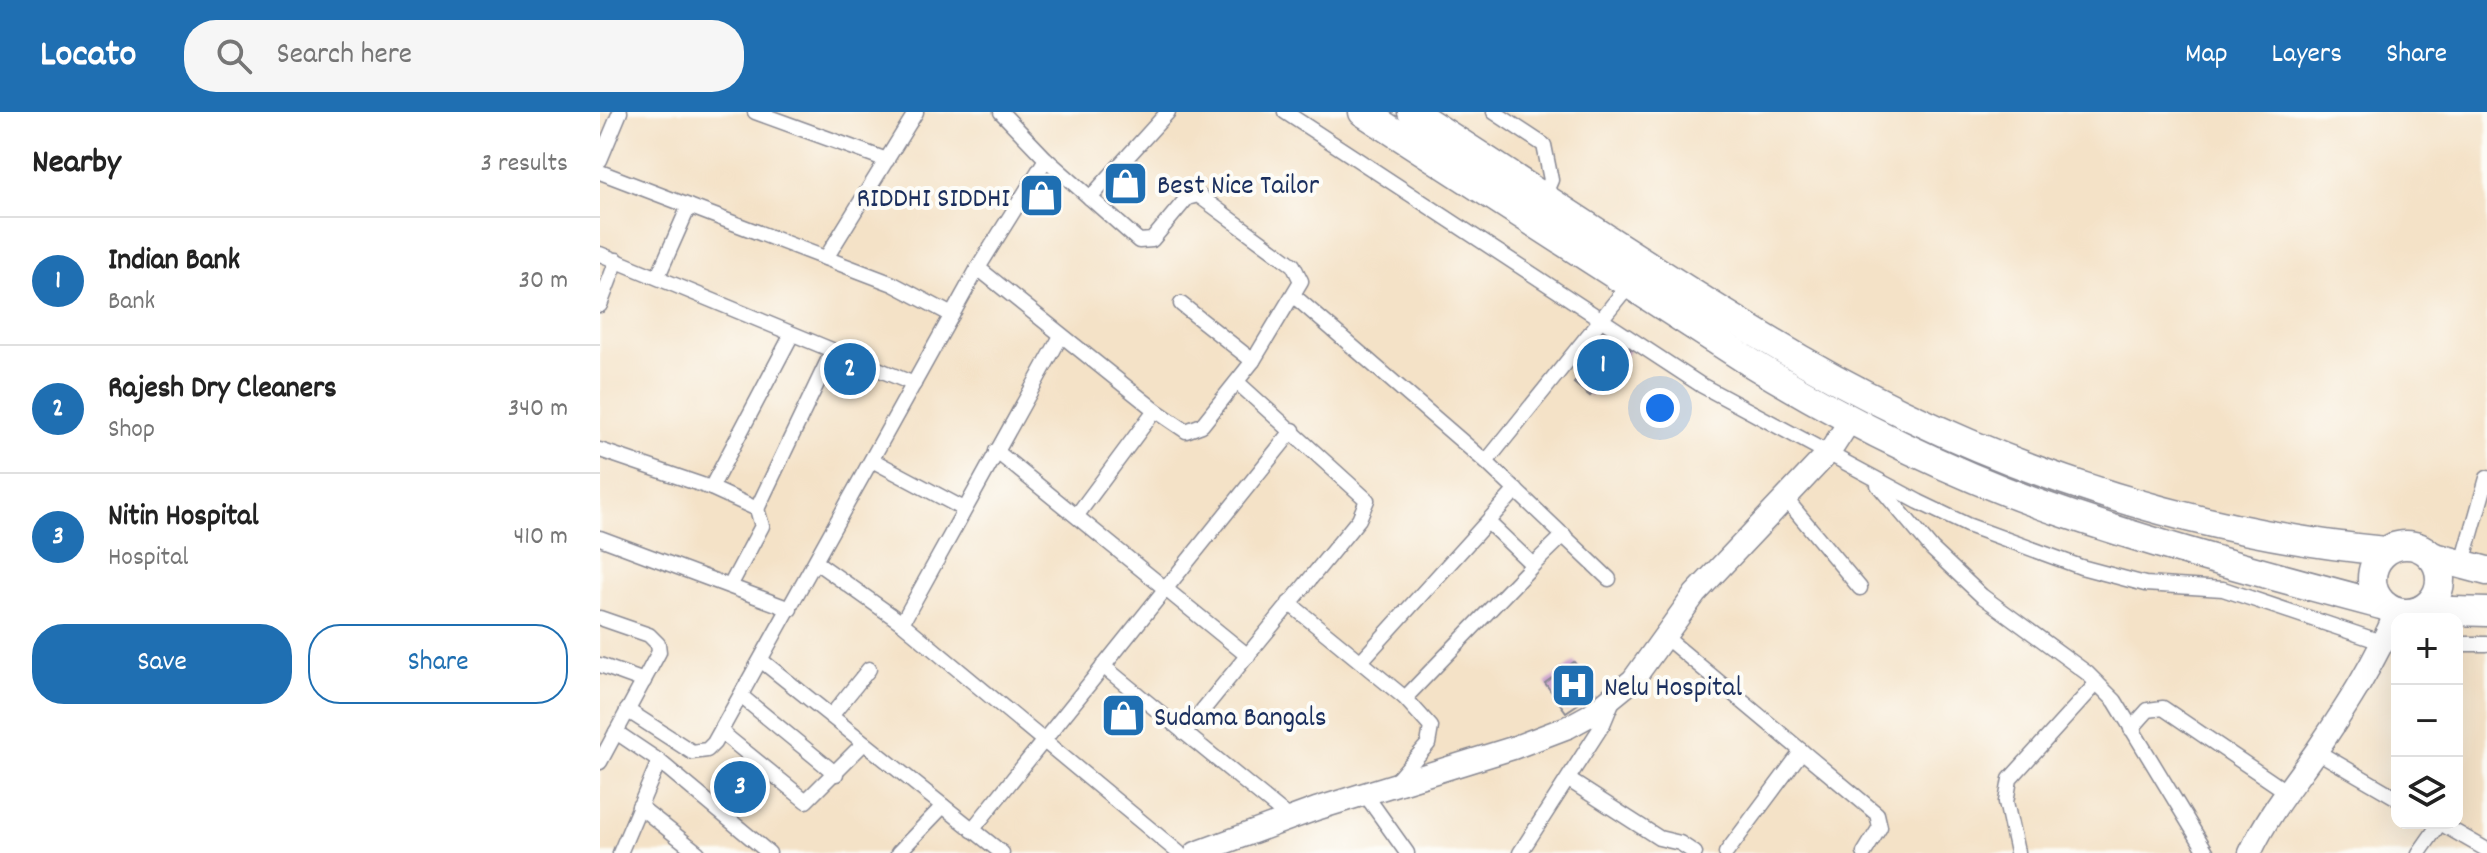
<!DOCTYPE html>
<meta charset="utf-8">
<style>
:root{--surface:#fff;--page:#f6f6f6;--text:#222;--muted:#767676;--line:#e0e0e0;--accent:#1f6fb2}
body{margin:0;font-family:Dekko,sans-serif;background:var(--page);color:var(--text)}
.controls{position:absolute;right:24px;bottom:24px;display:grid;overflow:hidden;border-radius:16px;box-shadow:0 8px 32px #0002}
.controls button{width:72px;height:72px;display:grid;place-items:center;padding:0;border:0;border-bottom:2px solid var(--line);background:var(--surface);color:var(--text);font:40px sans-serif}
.you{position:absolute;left:1060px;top:296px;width:28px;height:28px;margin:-20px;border:6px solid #fff;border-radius:50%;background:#1a73e8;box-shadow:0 0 0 12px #1a73e833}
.badge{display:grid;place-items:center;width:52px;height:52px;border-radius:50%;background:var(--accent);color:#fff;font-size:26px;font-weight:700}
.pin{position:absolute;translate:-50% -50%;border:4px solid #fff;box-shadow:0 2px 8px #0006}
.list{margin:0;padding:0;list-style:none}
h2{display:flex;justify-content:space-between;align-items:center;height:104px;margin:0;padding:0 32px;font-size:34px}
h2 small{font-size:26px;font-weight:400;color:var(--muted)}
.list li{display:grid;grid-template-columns:52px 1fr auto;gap:24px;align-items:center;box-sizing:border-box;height:128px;padding:0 32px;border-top:2px solid var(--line)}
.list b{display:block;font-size:30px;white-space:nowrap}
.list p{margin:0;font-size:26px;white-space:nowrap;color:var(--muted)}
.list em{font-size:26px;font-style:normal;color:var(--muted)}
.actions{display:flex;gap:16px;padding:24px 32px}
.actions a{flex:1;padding:18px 0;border:2px solid var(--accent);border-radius:32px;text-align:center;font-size:28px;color:var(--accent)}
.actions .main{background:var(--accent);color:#fff}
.icon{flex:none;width:44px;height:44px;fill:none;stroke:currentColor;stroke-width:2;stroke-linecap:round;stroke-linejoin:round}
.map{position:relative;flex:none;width:1887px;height:741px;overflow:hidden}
header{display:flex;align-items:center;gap:48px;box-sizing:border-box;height:112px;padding:0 40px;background:var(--accent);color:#fff}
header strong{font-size:38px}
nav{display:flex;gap:44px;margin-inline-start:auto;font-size:28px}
.search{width:560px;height:72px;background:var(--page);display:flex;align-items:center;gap:20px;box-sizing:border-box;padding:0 28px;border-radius:32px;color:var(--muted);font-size:30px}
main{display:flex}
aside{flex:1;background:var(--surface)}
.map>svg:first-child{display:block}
.building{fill:#c798ca}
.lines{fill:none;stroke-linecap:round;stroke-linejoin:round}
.street-casing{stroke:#888892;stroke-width:17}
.secondary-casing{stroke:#888892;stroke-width:25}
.highway-casing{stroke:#888892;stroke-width:31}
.street{stroke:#fff;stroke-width:14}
.secondary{stroke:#fff;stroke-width:22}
.highway{stroke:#fff;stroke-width:28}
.labels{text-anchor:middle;stroke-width:8;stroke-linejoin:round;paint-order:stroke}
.poi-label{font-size:28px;fill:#1b2f5e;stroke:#fdfcf7;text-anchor:start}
</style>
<header>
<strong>Locato</strong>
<div class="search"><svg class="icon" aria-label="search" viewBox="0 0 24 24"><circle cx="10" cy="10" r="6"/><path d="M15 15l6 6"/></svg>Search here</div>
<nav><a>Map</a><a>Layers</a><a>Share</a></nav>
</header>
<main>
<aside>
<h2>Nearby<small>3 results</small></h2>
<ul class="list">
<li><span class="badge">1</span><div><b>Indian Bank</b><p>Bank</p></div><em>30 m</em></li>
<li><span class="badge">2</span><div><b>Rajesh Dry Cleaners</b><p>Shop</p></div><em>340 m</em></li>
<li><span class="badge">3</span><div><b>Nitin Hospital</b><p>Hospital</p></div><em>410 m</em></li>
</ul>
<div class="actions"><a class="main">Save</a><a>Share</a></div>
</aside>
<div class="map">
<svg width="1887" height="741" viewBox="0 0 1887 741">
<rect width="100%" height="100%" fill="#fdfcf7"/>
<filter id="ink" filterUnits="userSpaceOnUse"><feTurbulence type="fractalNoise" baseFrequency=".0125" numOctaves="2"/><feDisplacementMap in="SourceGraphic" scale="16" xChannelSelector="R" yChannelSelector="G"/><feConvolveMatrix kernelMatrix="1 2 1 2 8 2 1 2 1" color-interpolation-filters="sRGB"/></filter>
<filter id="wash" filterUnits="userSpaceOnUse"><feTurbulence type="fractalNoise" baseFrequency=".006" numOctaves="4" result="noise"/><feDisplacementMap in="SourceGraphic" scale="32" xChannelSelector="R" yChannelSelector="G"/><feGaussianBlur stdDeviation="1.8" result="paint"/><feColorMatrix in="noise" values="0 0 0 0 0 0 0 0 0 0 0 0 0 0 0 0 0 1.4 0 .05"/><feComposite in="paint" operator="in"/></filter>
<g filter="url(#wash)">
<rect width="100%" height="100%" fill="#f4e2c7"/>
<g id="blocks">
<g class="building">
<polygon points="1012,226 1030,238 990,284 974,271"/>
<polygon points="974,550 996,580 966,600 945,571"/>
<polygon points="140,657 160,672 143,694 123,678"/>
</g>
</g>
</g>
<g filter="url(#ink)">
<use href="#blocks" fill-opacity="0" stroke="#888892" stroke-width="2"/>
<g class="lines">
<defs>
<g id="street">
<polyline points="155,0 287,48"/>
<polyline points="685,0 1101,273 1319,390 1367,413 1481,455 1545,472 1623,477 1784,531 1797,531"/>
<polyline points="894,0 944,33 951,68 944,84"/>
<polyline points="0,48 20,0"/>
<polyline points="0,60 293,172 352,203"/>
<polyline points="490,86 568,0"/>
<polyline points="0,142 314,272"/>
<polyline points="226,146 316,0"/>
<polyline points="378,156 555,298 586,319 602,313 653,249 701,169 693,153 598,83 587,86 552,128 539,129 446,47 401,0"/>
<polyline points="58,164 89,94"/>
<polyline points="694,184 886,350 1009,467"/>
<polyline points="581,192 653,249"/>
<polyline points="0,193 17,148"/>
<polyline points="0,338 111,376 157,397 162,414 130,474"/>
<polyline points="396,339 648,544"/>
<polyline points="272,348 364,397"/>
<polyline points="886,350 1028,174"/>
<polyline points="1278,373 1332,437 1382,484 1487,561 1515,589 1607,741"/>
<polyline points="111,376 191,224"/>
<polyline points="1185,386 1260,476"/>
<polyline points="157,397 232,240"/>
<polyline points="477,403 555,298"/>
<polyline points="0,426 190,497"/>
<polyline points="216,450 302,511 579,741"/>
<polyline points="933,453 964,423"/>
<polyline points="1862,454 1887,366"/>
<polyline points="689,491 805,586 831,615 828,632 796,669"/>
<polyline points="0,506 49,523 58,532 59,540 0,650"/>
<polyline points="302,511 461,224"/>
<polyline points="1064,524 1277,702 1280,715 1264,741"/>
<polyline points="1857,532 1887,532"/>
<polyline points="762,548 916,378"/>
<polyline points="162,549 402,741"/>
<polyline points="0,553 44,569"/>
<polyline points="503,554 690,707"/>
<polyline points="141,584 236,662"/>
<polyline points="805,586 933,453 889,411"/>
<polyline points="27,598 92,640 107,638 114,631 378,156 446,47"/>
<polyline points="231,604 269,557"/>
<polyline points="1531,617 1548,598 1563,596 1684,678"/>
<polyline points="16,620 59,649 169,741"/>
<polyline points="121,620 206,689 264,631"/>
<polyline points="584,621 759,407 767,388 637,270"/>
<polyline points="1716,639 1797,686"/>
<polyline points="969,668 1059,726 1080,731 1095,741"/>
<polyline points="765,682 807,741"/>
<polyline points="39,694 98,741"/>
<polyline points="1840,711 1887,738"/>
<polyline points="372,718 693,318"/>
<polyline points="1417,740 1406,690 1410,667 1497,571"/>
<polyline points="20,741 59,649"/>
<polyline points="298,741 343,694"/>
<polyline points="920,741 1003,612 1013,588"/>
<polyline points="1126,741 1202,639"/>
<polyline points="1819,741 1840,711"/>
</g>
<g id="secondary">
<polyline points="596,741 716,697 913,636 968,615 990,603 1033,568 1095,482 1231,338 1251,307"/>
<path d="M1650,741c18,-39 43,-69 67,-103 30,-44 59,-89 79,-138"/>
</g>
<g id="highway">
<path d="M763,0l390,252c100,61 207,114 317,151 104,35 210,63 315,91"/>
<path d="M812,0c119,76 235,156 356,228 186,113 400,191 617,211"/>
<circle cx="1806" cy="467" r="34"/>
<polyline points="1831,444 1887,459"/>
<polyline points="1821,498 1887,500"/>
</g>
</defs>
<use href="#street" class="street-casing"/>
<use href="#secondary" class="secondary-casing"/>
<use href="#highway" class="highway-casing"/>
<use href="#street" class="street"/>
<use href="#secondary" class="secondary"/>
<use href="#highway" class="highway"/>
</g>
</g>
<defs>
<symbol id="shop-square" viewBox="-11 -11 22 22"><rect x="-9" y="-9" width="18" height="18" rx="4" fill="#1f6fb2" stroke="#fdfcf7"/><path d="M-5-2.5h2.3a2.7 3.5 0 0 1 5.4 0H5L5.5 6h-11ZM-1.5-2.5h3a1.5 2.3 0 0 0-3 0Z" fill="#fff"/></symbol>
<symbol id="hospital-square" viewBox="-11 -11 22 22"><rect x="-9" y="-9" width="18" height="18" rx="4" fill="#1f6fb2" stroke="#fdfcf7"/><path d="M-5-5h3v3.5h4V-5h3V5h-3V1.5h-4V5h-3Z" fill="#fff"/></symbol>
</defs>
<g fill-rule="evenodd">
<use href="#shop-square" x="500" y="46" width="51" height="51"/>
<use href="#shop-square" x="416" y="58" width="51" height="51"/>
<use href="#hospital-square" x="948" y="548" width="51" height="51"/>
<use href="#shop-square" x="498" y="578" width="51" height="51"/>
</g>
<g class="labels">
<g class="poi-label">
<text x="557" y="81">Best Nice Tailor</text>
<text x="410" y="94" text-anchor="end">RIDDHI SIDDHI</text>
<text x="1004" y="583">Nelu Hospital</text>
<text x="554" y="613">Sudama Bangals</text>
</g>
</g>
</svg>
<div class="controls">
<button>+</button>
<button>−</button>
<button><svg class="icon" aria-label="layers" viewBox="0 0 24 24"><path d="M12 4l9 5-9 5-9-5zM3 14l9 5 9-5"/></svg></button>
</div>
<div class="you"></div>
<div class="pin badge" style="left:1003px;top:253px">1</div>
<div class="pin badge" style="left:250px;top:257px">2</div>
<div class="pin badge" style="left:140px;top:675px">3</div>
</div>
</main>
